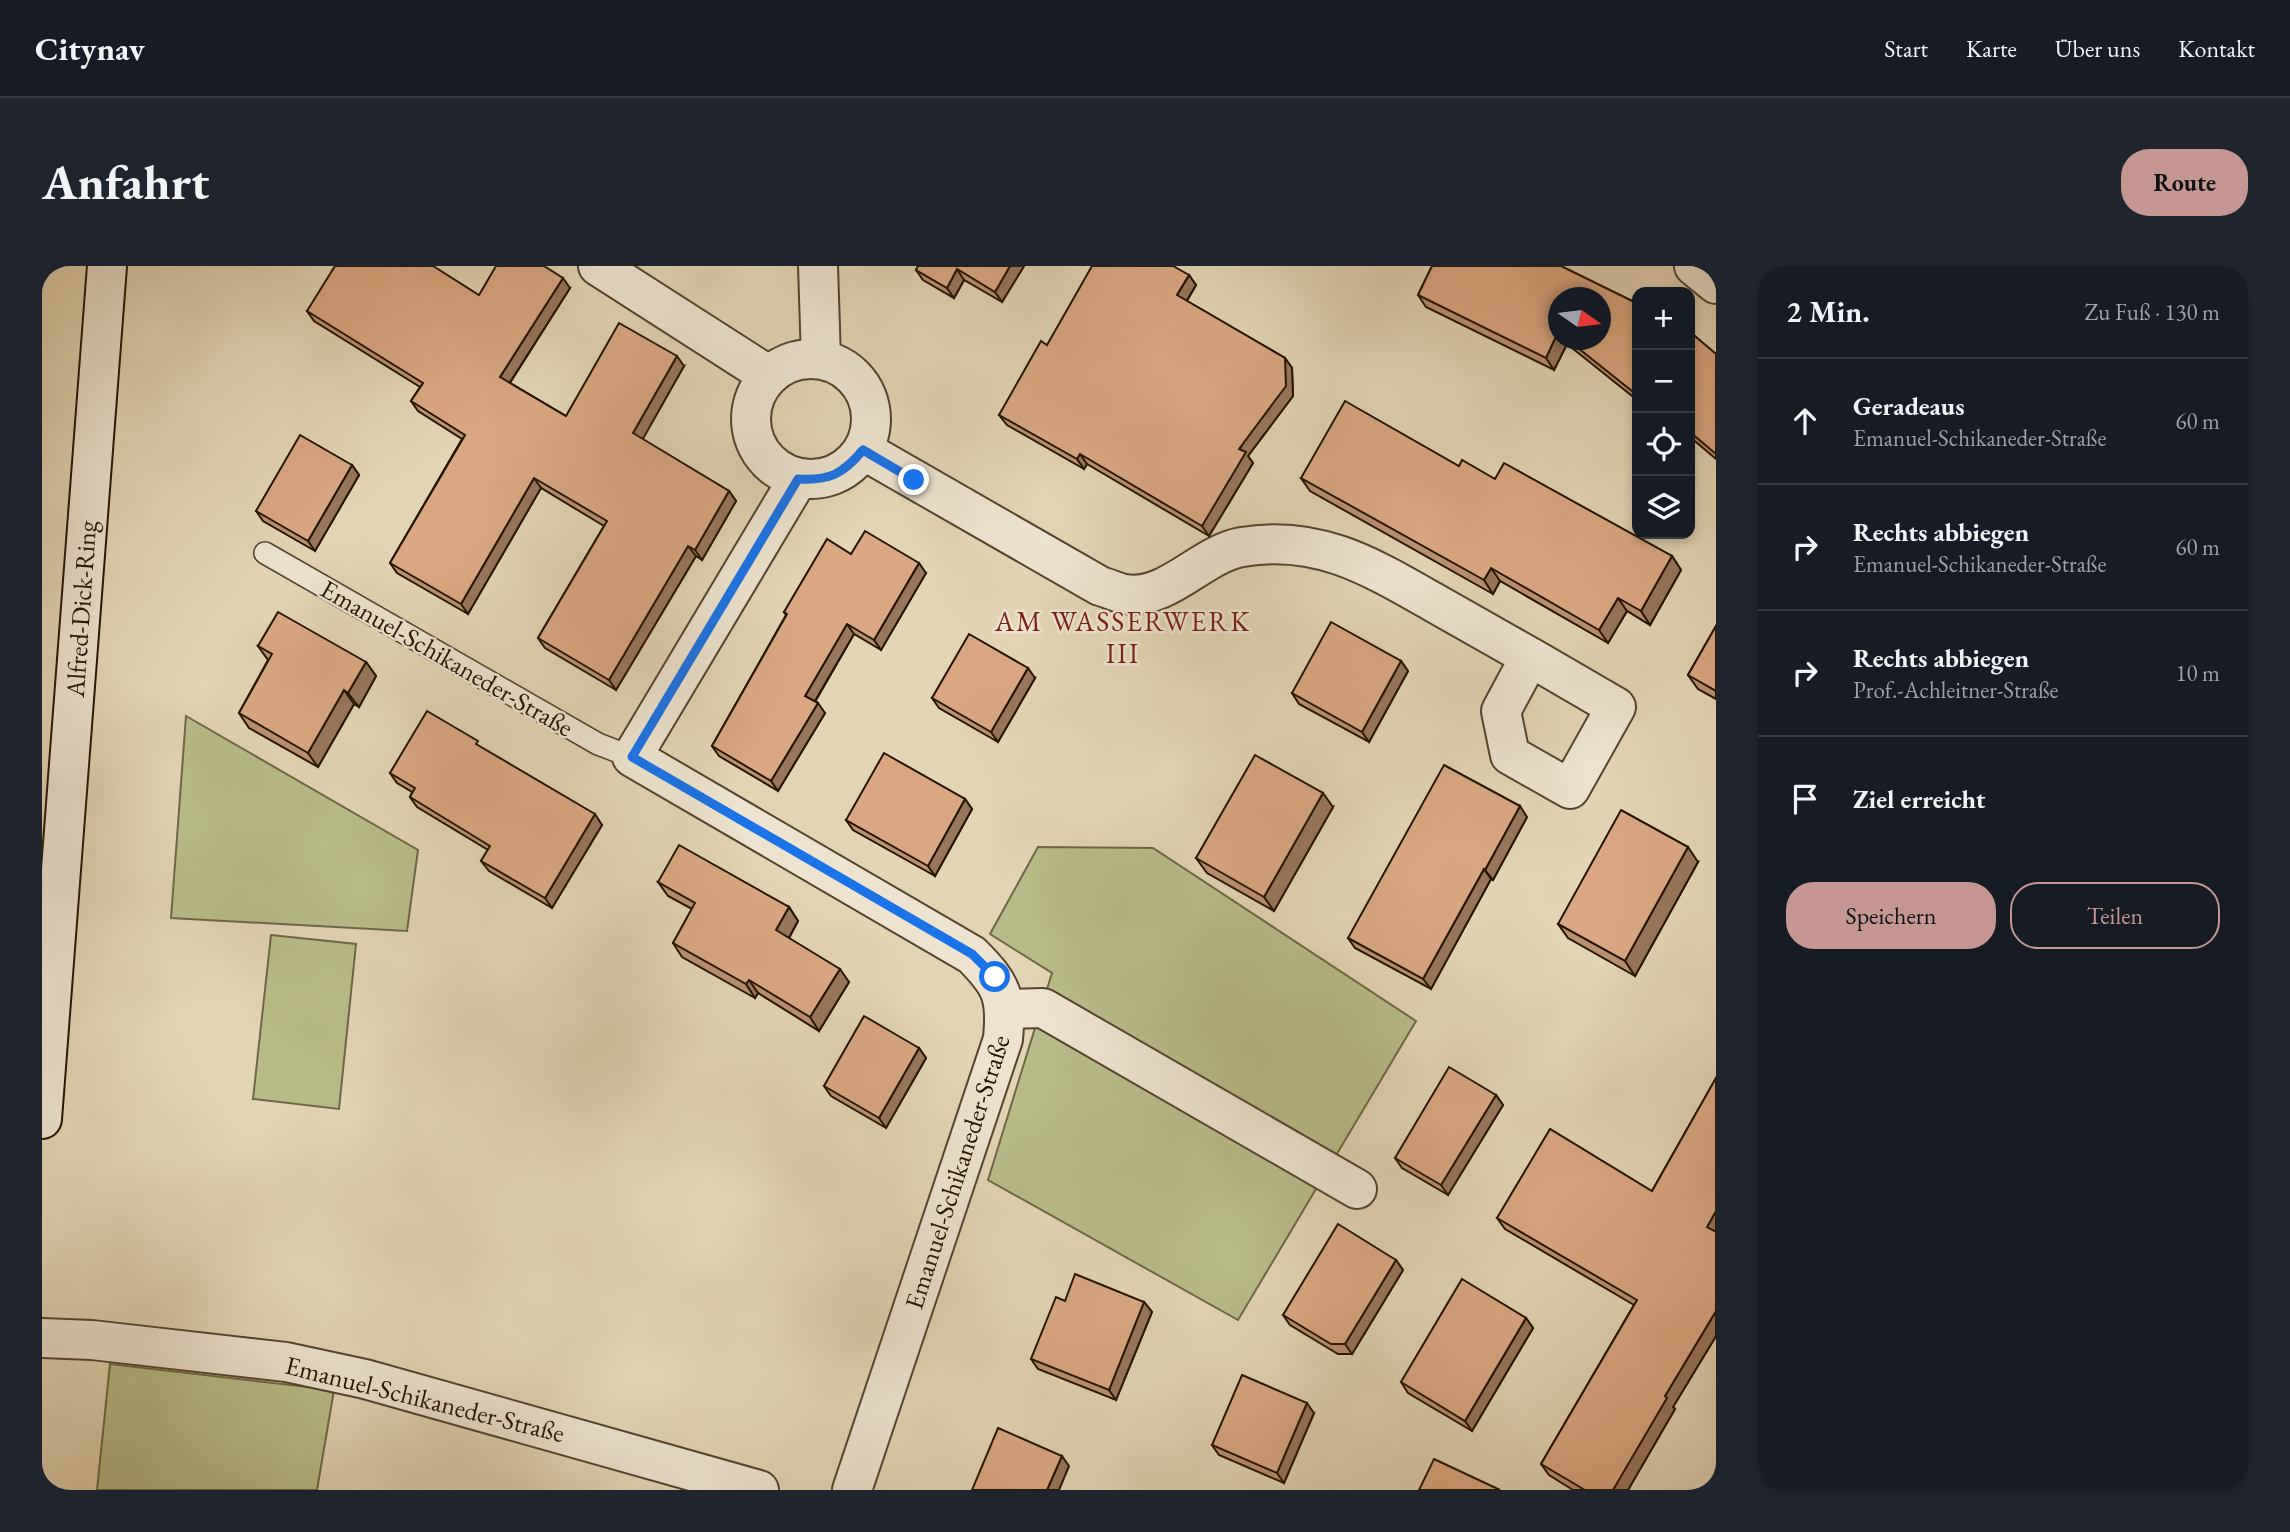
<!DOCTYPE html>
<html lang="de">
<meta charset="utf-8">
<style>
:root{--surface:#171b24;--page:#20242c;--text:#f1f3f6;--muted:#9ea1a6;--line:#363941;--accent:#c59692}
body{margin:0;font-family:"EB Garamond",serif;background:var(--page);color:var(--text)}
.controls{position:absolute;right:21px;top:21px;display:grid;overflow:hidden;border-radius:14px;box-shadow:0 4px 10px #0003}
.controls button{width:63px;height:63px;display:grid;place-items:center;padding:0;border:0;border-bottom:2px solid var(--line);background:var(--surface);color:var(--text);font:35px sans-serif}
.compass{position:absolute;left:1506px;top:21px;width:63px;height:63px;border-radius:50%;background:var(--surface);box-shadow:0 4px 10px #0003;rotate:104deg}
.stop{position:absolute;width:21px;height:21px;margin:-16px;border:5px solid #1a73e8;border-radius:50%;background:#fff}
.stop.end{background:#1a73e8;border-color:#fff;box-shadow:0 2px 7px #0008}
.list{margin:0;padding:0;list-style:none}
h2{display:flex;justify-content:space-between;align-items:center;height:91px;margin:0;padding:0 28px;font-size:30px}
h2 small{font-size:23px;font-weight:400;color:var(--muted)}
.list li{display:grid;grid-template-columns:46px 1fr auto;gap:21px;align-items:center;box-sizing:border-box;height:126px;padding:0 28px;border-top:2px solid var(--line)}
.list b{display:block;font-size:26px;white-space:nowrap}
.list p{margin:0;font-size:23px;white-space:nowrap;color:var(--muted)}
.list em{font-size:23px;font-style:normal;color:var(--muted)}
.actions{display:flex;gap:14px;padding:21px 28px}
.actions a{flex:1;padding:16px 0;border:2px solid var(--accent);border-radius:28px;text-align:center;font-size:24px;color:var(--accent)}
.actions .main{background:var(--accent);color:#111}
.icon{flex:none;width:38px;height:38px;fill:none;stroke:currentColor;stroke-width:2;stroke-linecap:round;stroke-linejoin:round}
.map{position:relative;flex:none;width:1674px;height:1224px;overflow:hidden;border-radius:28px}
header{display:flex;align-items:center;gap:42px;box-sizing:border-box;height:98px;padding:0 35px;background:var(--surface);border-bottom:2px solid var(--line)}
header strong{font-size:33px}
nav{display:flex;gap:38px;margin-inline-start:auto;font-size:24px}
.intro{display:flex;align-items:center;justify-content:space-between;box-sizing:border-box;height:168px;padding:0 42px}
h1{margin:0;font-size:49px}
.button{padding:18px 32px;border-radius:28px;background:var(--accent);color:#111;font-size:24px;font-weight:700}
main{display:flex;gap:42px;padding:0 42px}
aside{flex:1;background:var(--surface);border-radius:28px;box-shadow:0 4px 10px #0003}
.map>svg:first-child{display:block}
.green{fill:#b8bb89;stroke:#6e6844;stroke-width:2}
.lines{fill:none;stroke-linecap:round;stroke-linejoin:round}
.service-casing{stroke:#54442d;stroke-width:24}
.minor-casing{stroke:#54442d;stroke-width:42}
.secondary-casing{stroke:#251400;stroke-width:42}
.service{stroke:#ede3ce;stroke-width:21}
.minor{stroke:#ede3ce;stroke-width:38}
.secondary{stroke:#ede3ce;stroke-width:38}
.wall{fill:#bb9070;stroke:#251400;stroke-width:2;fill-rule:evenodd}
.shaded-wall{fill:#98765b;stroke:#251400;stroke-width:2}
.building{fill:#d9a882;stroke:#251400;stroke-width:2}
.route{stroke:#1a73e8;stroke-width:9}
.labels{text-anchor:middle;stroke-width:5;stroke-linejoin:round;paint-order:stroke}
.street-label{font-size:26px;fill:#251400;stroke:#ede3ce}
.neighbourhood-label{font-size:28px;letter-spacing:2px;fill:#7a1f14;stroke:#ede3ce}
</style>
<header>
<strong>Citynav</strong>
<nav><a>Start</a><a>Karte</a><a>Über uns</a><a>Kontakt</a></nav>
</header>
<div class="intro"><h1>Anfahrt</h1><a class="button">Route</a></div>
<main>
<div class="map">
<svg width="1674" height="1224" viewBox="0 0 1674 1224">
<rect width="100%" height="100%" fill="#e3d4b3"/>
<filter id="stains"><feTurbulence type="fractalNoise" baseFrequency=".00286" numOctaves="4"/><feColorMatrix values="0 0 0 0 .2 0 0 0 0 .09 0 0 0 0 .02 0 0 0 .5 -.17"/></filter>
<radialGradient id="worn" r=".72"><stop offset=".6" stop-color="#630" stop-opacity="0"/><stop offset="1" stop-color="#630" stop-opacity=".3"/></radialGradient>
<g class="green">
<polygon points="144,450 376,584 365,665 129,652"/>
<polygon points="996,581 1111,582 1374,755 1196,1054 946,914 1010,707 948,668"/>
<polygon points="229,669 314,678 297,843 211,833"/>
<polygon points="68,1098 292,1124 275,1224 55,1224"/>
</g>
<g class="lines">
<defs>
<polyline id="service" points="223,287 556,478 590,491"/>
<g id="minor">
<polyline points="556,0 726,109"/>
<polyline points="776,0 779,93"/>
<polyline points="1652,0 1674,18"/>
<circle cx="769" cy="153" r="60"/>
<path d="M821,184l237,136c8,2 17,7 25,8 43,7 76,-40 117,-47 75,-13 128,19 191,55 32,18 65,37 97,55l-29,54 9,44 60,34 46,-82 -86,-50"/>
<path d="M756,213l-166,278 340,198c30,30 35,42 31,84l-151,451"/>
<polyline points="964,743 1001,742 1315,923"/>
<polyline points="0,1072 50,1074 244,1096 323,1113 717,1224"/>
</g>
<polyline id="secondary" points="0,853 65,0"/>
</defs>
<use href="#service" class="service-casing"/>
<use href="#minor" class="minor-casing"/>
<use href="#secondary" class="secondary-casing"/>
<use href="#service" class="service"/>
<use href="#minor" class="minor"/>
<use href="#secondary" class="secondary"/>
</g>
<g class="wall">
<polygon points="876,0 982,0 960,36 922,14 912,32 881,14 874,4"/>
<path d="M1390,0h129l71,35 5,-7v106l-70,-56 -13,26 -128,-63 -8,-12zM1516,32h42v42h-42z"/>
<polygon points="1147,9 1154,19 1145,35 1243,92 1250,102 1251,130 1206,190 1211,197 1167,270 1045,198 1042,203 965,159 957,149 1005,79"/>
<polygon points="528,22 468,117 524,150 642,100 600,173 687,225 694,235 660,294 654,290 574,424 503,382 496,372 562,260 499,222 426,348 355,307 348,297 420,173 376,145 369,135 378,121 272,55 265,45 437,29"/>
<polygon points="1648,66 1674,88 1674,193 1648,171"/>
<polygon points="310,199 317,209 273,285 221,255 214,245"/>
<polygon points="1417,200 1453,213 1630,290 1639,304 1608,359 1585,345 1566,377 1458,315 1451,328 1268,225 1259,212"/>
<polygon points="809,288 884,307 839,384 812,368 773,436 783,447 736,525 677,490 670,480 744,349 742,346"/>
<polygon points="1674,360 1674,433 1656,423 1646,409"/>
<polygon points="216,380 324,396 334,410 317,441 312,438 276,501 207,462 197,447 226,394"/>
<polygon points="1359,395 1366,405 1327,476 1257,438 1250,427"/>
<polygon points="993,412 956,476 897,442 890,432"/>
<polygon points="442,483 560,559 510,642 447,605 439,595 446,584 375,541 368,531 370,526 355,517 348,507"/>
<polygon points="923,533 930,543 893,610 811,564 804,554"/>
<polygon points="1291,541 1232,645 1165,607 1154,592"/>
<polygon points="1485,551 1451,614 1449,613 1389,723 1313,682 1306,672"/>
<polygon points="1656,596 1593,710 1526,672 1516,658"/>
<polygon points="616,616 747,641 756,655 747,672 807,716 777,765 716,727 713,732 640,691 631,677 650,643 626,630"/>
<polygon points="877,782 884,792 844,862 789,830 782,820"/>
<polygon points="1674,812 1674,1070 1631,1141 1633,1143 1586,1224 1531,1224 1507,1209 1499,1198 1592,1039 1463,963 1455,952 1610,925"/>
<polygon points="1454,829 1461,839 1406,929 1360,902 1353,892"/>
<polygon points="1354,994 1361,1004 1310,1088 1296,1088 1248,1059 1241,1049"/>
<polygon points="1023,1035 1102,1036 1110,1046 1074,1134 996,1103 989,1093"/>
<polygon points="1484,1052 1491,1062 1430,1165 1366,1127 1359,1116"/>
<polygon points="1272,1147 1242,1217 1177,1189 1170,1179"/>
</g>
<g class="shaded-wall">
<polygon points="968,0 982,0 960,36 953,26"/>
<polygon points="915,3 922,14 912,32 905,22"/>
<polygon points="1147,9 1154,19 1142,39 1135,29"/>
<polygon points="521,12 528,22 465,121 458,111"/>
<polygon points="1516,66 1516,74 1522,74 1525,78 1512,104 1504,92"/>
<polygon points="635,90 642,100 598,178 591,167"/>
<polygon points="1243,92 1250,102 1251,130 1206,190 1211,197 1167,270 1160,260"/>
<polygon points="1038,188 1045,198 1042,203 1035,193"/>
<polygon points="310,199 317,209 273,285 266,275"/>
<polygon points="492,212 499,222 426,348 419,338"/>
<polygon points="687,225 694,235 660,294 653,284"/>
<polygon points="646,280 654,290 574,424 567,414"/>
<polygon points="1630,290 1639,304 1608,359 1599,345"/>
<polygon points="877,297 884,307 839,384 832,374"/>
<polygon points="1449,302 1458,315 1451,328 1442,314"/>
<polygon points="1576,332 1585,345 1566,377 1557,364"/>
<polygon points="805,358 812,368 770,440 763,430"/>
<polygon points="1359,395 1366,405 1327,476 1320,466"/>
<polygon points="324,396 334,410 317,441 306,427"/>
<polygon points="986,402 993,412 956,476 949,466"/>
<polygon points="302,424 312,438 276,501 266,487"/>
<polygon points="776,437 783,447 736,525 729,515"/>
<polygon points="1281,527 1291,541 1232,645 1222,631"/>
<polygon points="923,533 930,543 893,610 886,600"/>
<polygon points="1478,540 1485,551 1451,614 1443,604"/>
<polygon points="553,548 560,559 510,642 503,632"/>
<polygon points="1646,581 1656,596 1593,710 1583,695"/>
<polygon points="1442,603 1449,613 1389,723 1381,713"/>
<polygon points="747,641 756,655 744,677 734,664"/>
<polygon points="798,703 807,716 777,765 768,751"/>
<polygon points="707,714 716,727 713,732 704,718"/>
<polygon points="877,782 884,792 844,862 837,852"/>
<polygon points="1454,829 1461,839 1406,929 1399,919"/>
<polygon points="1674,945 1674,971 1665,961"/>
<polygon points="1354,994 1361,1004 1310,1088 1303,1078"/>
<polygon points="1102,1036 1110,1046 1074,1134 1067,1124"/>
<polygon points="1674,1045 1674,1070 1631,1141 1633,1143 1586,1224 1571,1224 1623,1130"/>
<polygon points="1484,1052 1491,1062 1430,1165 1423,1155"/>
<polygon points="1265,1137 1272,1147 1242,1217 1235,1207"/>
<polygon points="1020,1190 1027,1200 1017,1224 1005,1224"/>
</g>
<g class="building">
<polygon points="293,0 391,0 437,29 454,0 502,0 521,12 458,111 524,150 577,57 635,90 591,167 687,225 653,284 646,280 567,414 496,372 565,255 492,212 419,338 348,297 423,169 369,135 381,117 265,45"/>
<polygon points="876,0 968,0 953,26 915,3 905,22 874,4"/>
<polygon points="1050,0 1131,0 1147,9 1135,29 1243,92 1244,120 1197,183 1204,186 1160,260 1038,188 1035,193 957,149 999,75 1005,79"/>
<polygon points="1390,0 1519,0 1590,35 1595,28 1595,129 1526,74 1558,74 1558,32 1516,32 1516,66 1504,92 1376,29"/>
<polygon points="1648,66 1674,88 1674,188 1648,166"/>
<polygon points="1303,135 1417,200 1420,194 1453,213 1462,197 1630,290 1599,345 1576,332 1557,364 1449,302 1442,314 1259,212"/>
<polygon points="258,169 310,199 266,275 214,245"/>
<polygon points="823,265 877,297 832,374 805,358 763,430 776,437 729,515 670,480 745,348 742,346 785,273 809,288"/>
<polygon points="236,346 324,396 306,427 302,424 266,487 197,447 230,388 216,380"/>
<polygon points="1289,356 1359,395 1320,466 1250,427"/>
<polygon points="1674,360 1674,425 1646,409"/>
<polygon points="927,368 986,402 949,466 890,432"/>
<polygon points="385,445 436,475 434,478 553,548 503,632 439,595 448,580 368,531 373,522 348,507"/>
<polygon points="842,487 923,533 886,600 804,554"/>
<polygon points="1213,489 1281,527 1222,631 1154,592"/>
<polygon points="1402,499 1478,540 1443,604 1442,603 1381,713 1306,672"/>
<polygon points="1579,544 1646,581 1583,695 1516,658"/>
<polygon points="637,579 747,641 734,664 798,703 768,751 707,714 704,718 631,677 653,637 616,616"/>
<polygon points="822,750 877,782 837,852 782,820"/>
<polygon points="1407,801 1454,829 1399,919 1353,892"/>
<polygon points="1674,812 1674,945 1665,961 1674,966 1674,1045 1623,1130 1625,1132 1571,1224 1543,1224 1499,1198 1595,1034 1455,952 1508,863 1610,925"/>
<polygon points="1296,958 1354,994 1303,1078 1289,1078 1241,1049"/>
<polygon points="1033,1008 1102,1036 1067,1124 989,1093 1014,1031 1023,1035"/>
<polygon points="1420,1013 1484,1052 1423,1155 1359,1116"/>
<polygon points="1200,1109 1265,1137 1235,1207 1170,1179"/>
<polygon points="956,1162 1020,1190 1005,1224 930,1224"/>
<polygon points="1392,1193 1458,1224 1377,1224"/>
</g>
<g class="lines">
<path class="route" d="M872,214l-51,-30c-20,24 -34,31 -65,29l-166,278 340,197 23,23"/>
</g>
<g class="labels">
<g class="street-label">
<text transform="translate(39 343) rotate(-86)" y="9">Alfred-Dick-Ring</text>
<text transform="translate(405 392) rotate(30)" y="9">Emanuel-Schikaneder-Straße</text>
<text transform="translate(915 906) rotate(-72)" y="9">Emanuel-Schikaneder-Straße</text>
<text transform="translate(383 1133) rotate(14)" y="9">Emanuel-Schikaneder-Straße</text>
</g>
<g class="neighbourhood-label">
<text x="1081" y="365">AM WASSERWERK<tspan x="1081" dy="32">III</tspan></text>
</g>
</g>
<rect width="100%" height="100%" filter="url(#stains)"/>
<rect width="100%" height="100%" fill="url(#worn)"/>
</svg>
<div class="controls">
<button>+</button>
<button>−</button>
<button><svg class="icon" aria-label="locate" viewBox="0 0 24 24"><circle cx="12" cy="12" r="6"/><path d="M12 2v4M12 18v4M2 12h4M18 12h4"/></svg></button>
<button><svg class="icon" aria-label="layers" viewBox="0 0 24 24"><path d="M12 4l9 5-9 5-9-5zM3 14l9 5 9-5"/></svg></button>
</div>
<svg class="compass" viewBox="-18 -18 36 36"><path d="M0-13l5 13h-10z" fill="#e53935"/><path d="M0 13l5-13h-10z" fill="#9ea1a6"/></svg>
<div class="stop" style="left:953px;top:711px"></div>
<div class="stop end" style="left:872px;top:214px"></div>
</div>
<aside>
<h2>2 Min.<small>Zu Fuß · 130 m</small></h2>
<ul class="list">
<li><svg class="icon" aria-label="ahead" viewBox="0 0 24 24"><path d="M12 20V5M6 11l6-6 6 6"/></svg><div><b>Geradeaus</b><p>Emanuel-Schikaneder-Straße</p></div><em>60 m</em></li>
<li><svg class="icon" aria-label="right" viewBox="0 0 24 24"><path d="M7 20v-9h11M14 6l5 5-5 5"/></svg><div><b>Rechts abbiegen</b><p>Emanuel-Schikaneder-Straße</p></div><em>60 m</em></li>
<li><svg class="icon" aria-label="right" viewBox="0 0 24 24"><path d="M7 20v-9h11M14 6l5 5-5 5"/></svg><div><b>Rechts abbiegen</b><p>Prof.-Achleitner-Straße</p></div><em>10 m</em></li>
<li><svg class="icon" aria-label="arrive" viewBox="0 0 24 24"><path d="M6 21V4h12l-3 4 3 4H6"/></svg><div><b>Ziel erreicht</b></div></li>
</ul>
<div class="actions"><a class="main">Speichern</a><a>Teilen</a></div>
</aside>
</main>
